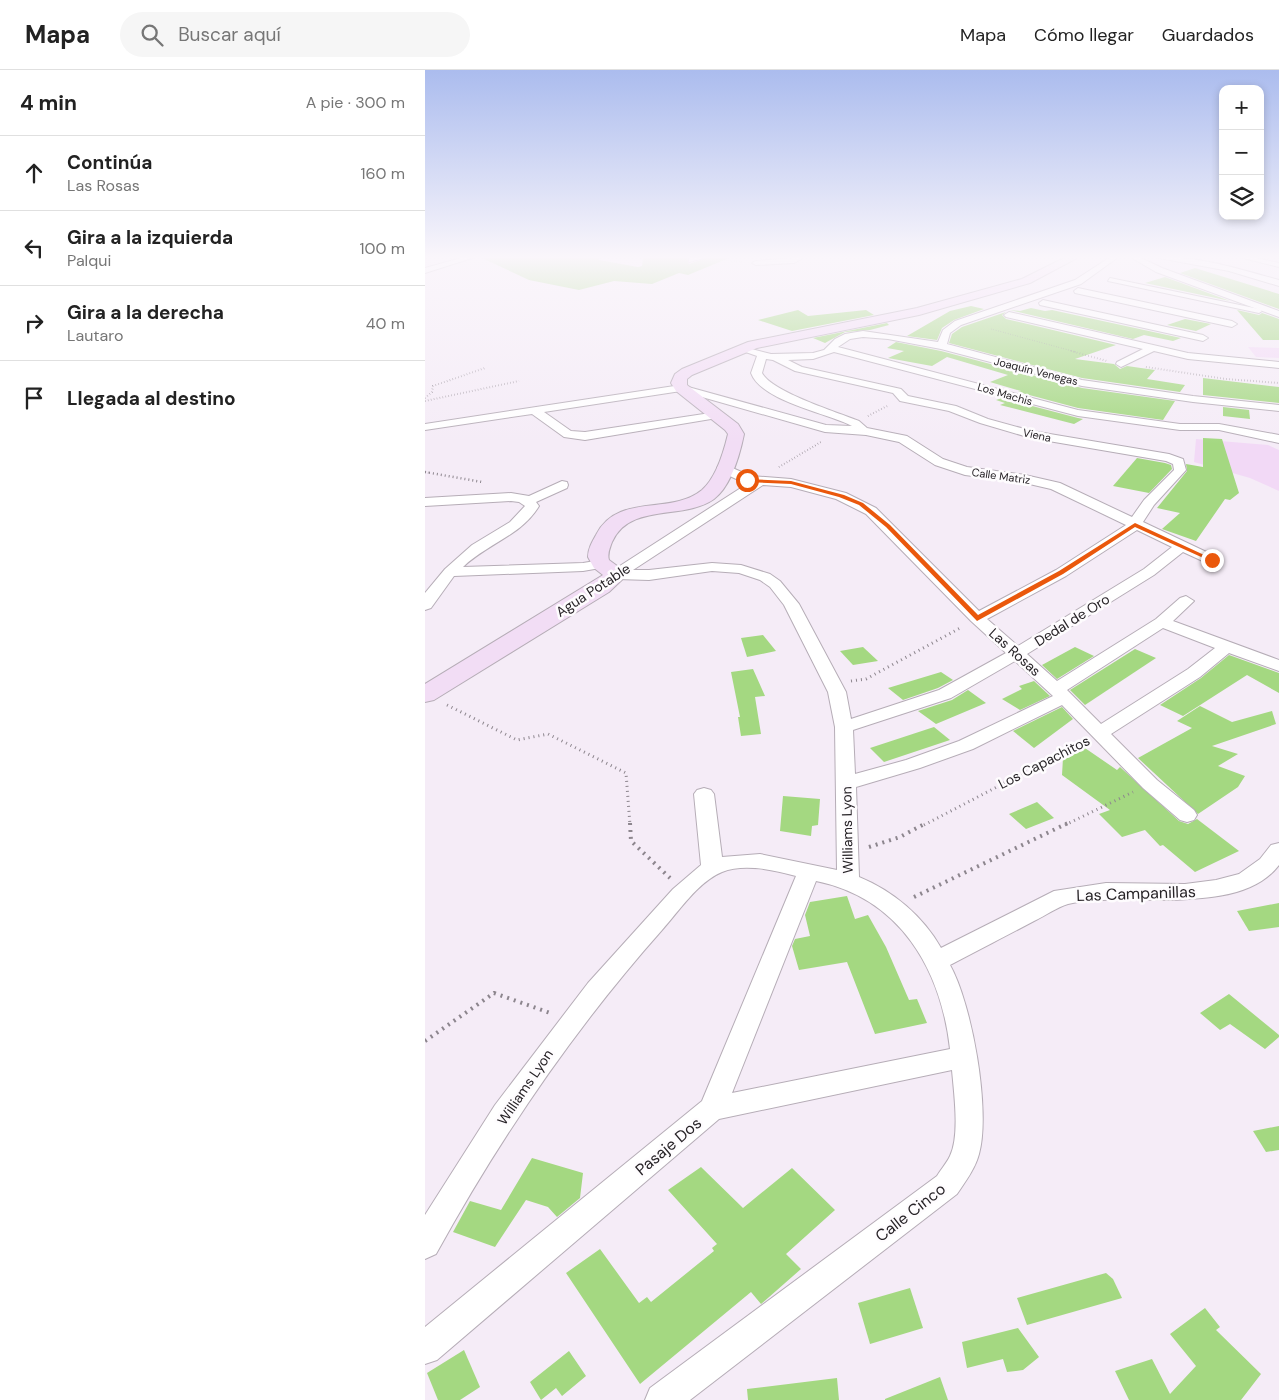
<!DOCTYPE html>
<html lang="es">
<meta charset="utf-8">
<style>
:root{--surface:#fff;--page:#f6f6f6;--text:#222;--muted:#767676;--line:#e0e0e0}
body{margin:0;font-family:"DM Sans",sans-serif;background:var(--page);color:var(--text)}
.controls{position:absolute;right:15px;top:15px;display:grid;overflow:hidden;border-radius:10px;box-shadow:0 2px 8px #0003}
.controls button{width:45px;height:45px;display:grid;place-items:center;padding:0;border:0;border-bottom:1px solid var(--line);background:var(--surface);color:var(--text);font:25px sans-serif}
.stop{position:absolute;width:15px;height:15px;margin:-11px;border:4px solid #ea580c;border-radius:50%;background:#fff}
.stop.end{background:#ea580c;border-color:#fff;box-shadow:0 1px 5px #0008}
.list{margin:0;padding:0;list-style:none}
h2{display:flex;justify-content:space-between;align-items:center;height:65px;margin:0;padding:0 20px;font-size:21px}
h2 small{font-size:16px;font-weight:400;color:var(--muted)}
.list li{display:grid;grid-template-columns:32px 1fr auto;gap:15px;align-items:center;box-sizing:border-box;height:75px;padding:0 20px;border-top:1px solid var(--line)}
.list b{display:block;font-size:19px;white-space:nowrap}
.list p{margin:0;font-size:16px;white-space:nowrap;color:var(--muted)}
.list em{font-size:16px;font-style:normal;color:var(--muted)}
.icon{flex:none;width:28px;height:28px;fill:none;stroke:currentColor;stroke-width:2;stroke-linecap:round;stroke-linejoin:round}
.map{position:relative;flex:none;width:854px;height:1330px;overflow:hidden}
header{display:flex;align-items:center;gap:30px;box-sizing:border-box;height:70px;padding:0 25px;background:var(--surface);border-bottom:1px solid var(--line)}
header strong{font-size:24px}
nav{display:flex;gap:28px;margin-inline-start:auto;font-size:18px}
.search{width:350px;height:45px;background:var(--page);display:flex;align-items:center;gap:12px;box-sizing:border-box;padding:0 18px;border-radius:28px;color:var(--muted);font-size:19px}
main{display:flex}
aside{flex:1;background:var(--surface)}
.map>svg:first-child{display:block}
.green{fill:#f2d9f6}
.building{fill:#a4d881}
.lines{fill:none;stroke-linecap:round;stroke-linejoin:round}
.pedestrian-casing{stroke:#b6adb7;stroke-width:2}
.minor-casing{stroke:#b6adb7;stroke-width:2}
.secondary-casing{stroke:#b6adb7;stroke-width:2}
.path-far4{stroke:#8d868e;stroke-width:1;stroke-dasharray:0.5 2;stroke-linecap:butt}
.path-far3{stroke:#8d868e;stroke-width:2;stroke-dasharray:0.5 2.5;stroke-linecap:butt}
.path-far2{stroke:#8d868e;stroke-width:2.5;stroke-dasharray:1 3;stroke-linecap:butt}
.path-far1{stroke:#8d868e;stroke-width:3;stroke-dasharray:1 4;stroke-linecap:butt}
.path{stroke:#8d868e;stroke-width:4;stroke-dasharray:2 5;stroke-linecap:butt}
.pedestrian{fill:#fff;fill-rule:evenodd}
.minor{fill:#fff;fill-rule:evenodd}
.secondary{fill:#f2ddf5;fill-rule:evenodd}
.route{fill:#ea580c}
.labels{text-anchor:middle;stroke-width:5;stroke-linejoin:round;paint-order:stroke}
.far-street-label{font-size:11px;fill:#272327;stroke:#fefcfe}
.street-label{font-size:14px;fill:#272327;stroke:#fefcfe}
.near-street-label{font-size:16px;fill:#272327;stroke:#fefcfe}
</style>
<header>
<strong>Mapa</strong>
<div class="search"><svg class="icon" aria-label="search" viewBox="0 0 24 24"><circle cx="10" cy="10" r="6"/><path d="M15 15l6 6"/></svg>Buscar aquí</div>
<nav><a>Mapa</a><a>Cómo llegar</a><a>Guardados</a></nav>
</header>
<main>
<aside>
<h2>4 min<small>A pie · 300 m</small></h2>
<ul class="list">
<li><svg class="icon" aria-label="ahead" viewBox="0 0 24 24"><path d="M12 20V5M6 11l6-6 6 6"/></svg><div><b>Continúa</b><p>Las Rosas</p></div><em>160 m</em></li>
<li><svg class="icon" aria-label="left" viewBox="0 0 24 24"><path d="M17 20v-9H6M10 6l-5 5 5 5"/></svg><div><b>Gira a la izquierda</b><p>Palqui</p></div><em>100 m</em></li>
<li><svg class="icon" aria-label="right" viewBox="0 0 24 24"><path d="M7 20v-9h11M14 6l5 5-5 5"/></svg><div><b>Gira a la derecha</b><p>Lautaro</p></div><em>40 m</em></li>
<li><svg class="icon" aria-label="arrive" viewBox="0 0 24 24"><path d="M6 21V4h12l-3 4 3 4H6"/></svg><div><b>Llegada al destino</b></div></li>
</ul>
</aside>
<div class="map">
<svg width="854" height="1330" viewBox="0 0 854 1330">
<rect width="100%" height="100%" fill="#f5ecf7"/>
<g class="green">
<polygon points="823,277 854,278 854,288 831,287"/>
<polygon points="771,369 843,375 854,380 854,421 825,408 769,392"/>
</g>
<g class="building">
<polygon points="57,188 174,188 174,190 213,197 217,196 218,188 262,188 264,194 281,188 304,188 263,205 254,203 227,214 189,211 154,220 104,210"/>
<polygon points="770,198 854,224 854,239 755,203"/>
<polygon points="740,207 805,231 720,213"/>
<polygon points="546,236 559,239 529,250 517,258 512,270 482,266 525,241"/>
<polygon points="606,238 620,241 627,240 756,268 748,271 719,265 708,269 585,240 595,241"/>
<polygon points="373,240 383,246 441,240 449,245 367,261 333,250"/>
<polygon points="812,240 834,245 837,243 854,249 854,270 838,270"/>
<polygon points="581,242 577,245 581,249 691,275 650,289 689,294 695,299 702,296 730,300 722,309 760,315 755,322 657,308 524,273 527,264 537,257"/>
<polygon points="760,249 786,254 771,261 742,255"/>
<polygon points="462,253 464,255 445,260 420,262 400,273 388,268"/>
<polygon points="471,272 516,281 657,318 750,331 738,350 653,338 593,322 596,321 565,312 583,305 522,287 507,296 463,288 479,281 462,278"/>
<polygon points="778,308 854,317 854,333 778,325"/>
<polygon points="577,328 653,348 658,349 649,354 575,335 580,333 571,330"/>
<polygon points="798,337 824,340 825,349 798,346"/>
<polygon points="778,368 797,369 814,423 805,430 800,429 771,471 737,459 755,443 732,438 762,401 761,394 778,397"/>
<polygon points="712,388 740,393 746,395 747,399 724,423 688,416"/>
<polygon points="338,565 351,581 322,587 316,568"/>
<polygon points="438,577 453,591 428,595 415,581"/>
<polygon points="650,577 669,586 632,609 617,595"/>
<polygon points="710,579 731,588 660,635 645,620"/>
<polygon points="804,585 854,603 854,623 822,605 758,646 735,635 776,608"/>
<polygon points="328,599 340,626 330,627 336,664 316,666 313,647 315,647 306,602"/>
<polygon points="516,602 528,610 513,618 478,630 463,618"/>
<polygon points="609,611 625,626 595,640 577,629 597,619 594,616"/>
<polygon points="543,620 561,633 511,654 493,641 527,630"/>
<polygon points="775,636 807,652 847,641 851,654 787,676 813,684 793,696 820,706 813,717 773,744 713,688 767,658 752,651"/>
<polygon points="637,637 648,649 609,678 588,661"/>
<polygon points="509,657 525,670 459,692 445,678"/>
<polygon points="657,676 692,700 695,697 754,751 763,754 772,749 814,781 770,802 738,775 735,776 720,760 697,767 674,744 685,740 637,705 638,688"/>
<polygon points="358,726 395,729 393,755 387,756 386,766 355,761"/>
<polygon points="612,732 629,748 601,759 584,744"/>
<polygon points="422,826 430,849 443,845 461,877 484,930 492,929 502,953 450,964 422,892 374,900 367,876 370,869 385,866 380,845 385,832"/>
<polygon points="854,833 854,857 824,861 812,841"/>
<polygon points="804,924 854,965 854,967 840,979 805,954 795,960 775,943"/>
<polygon points="854,1056 854,1080 841,1082 828,1061"/>
<polygon points="107,1088 158,1103 155,1128 132,1147 123,1137 101,1130 70,1177 28,1162 45,1131 76,1140"/>
<polygon points="276,1097 318,1138 367,1098 410,1140 361,1184 376,1199 336,1234 326,1222 215,1314 141,1203 175,1179 214,1233 222,1227 226,1232 289,1181 287,1178 292,1174 243,1120"/>
<polygon points="681,1203 688,1209 697,1228 602,1255 592,1228"/>
<polygon points="485,1218 498,1258 445,1274 433,1233"/>
<polygon points="780,1238 795,1257 791,1260 836,1304 816,1330 704,1330 690,1301 727,1289 745,1324 771,1296 745,1264"/>
<polygon points="593,1258 614,1287 598,1300 582,1302 578,1289 542,1298 537,1272"/>
<polygon points="39,1280 55,1317 35,1330 13,1330 2,1303"/>
<polygon points="144,1281 161,1306 137,1326 131,1318 116,1330 105,1312"/>
<polygon points="515,1307 523,1330 460,1330 460,1329"/>
<polygon points="412,1308 414,1330 323,1330 322,1319"/>
</g>
<g class="lines">
<defs>
<polygon id="pedestrian" points="685,208 834,239 837,241 834,243 683,211"/>
<g id="minor">
<polygon points="36,188 47,188 0,203 0,198"/>
<polygon points="264,188 279,188 264,192"/>
<polygon points="369,188 378,188 369,193 331,195 327,193 331,191"/>
<path d="M684,188h8l-36,26 -120,41 -11,8 -3,11 135,36 111,16 86,9v6l-86,-9 -111,-16 -141,-37 -53,-10 -25,-2 -13,2 -12,8 240,63 102,14h39l60,11v8l-60,-13h-39l-102,-14 -244,-64 -21,7 -25,1 14,7 99,22 7,7 48,10 32,13 44,12 137,23 14,5 3,11 -32,35 -11,17 74,35 2,3 -2,3h-10l-24,-11 -29,23 -127,79 30,27 99,-62 24,-21 6,-2 8,5 -21,20 106,39v11l-50,-18 -29,24 -89,57 46,46 37,30 3,5 -3,5 -7,2 -7,-2 -37,-32 -81,-83 -89,44 -53,19 -64,19 3,90c34,14 64,39 82,71l113,-57 52,-8 79,1 31,-4 23,-6 21,-15 11,-14 8,-2v22c-41,54 -152,25 -211,39 -11,3 -23,12 -34,17 -28,15 -56,29 -84,44 22,39 41,146 29,189 -4,15 -14,28 -22,40l-267,206h-45l5,-12 287,-212c4,-7 10,-13 13,-20 10,-20 4,-63 2,-86l-233,49 -282,241 -12,4v-37l277,-226 94,-225c-22,-6 -52,-13 -74,-4 -24,10 -43,39 -60,58 -88,99 -162,208 -226,324l-11,5v-44l70,-110 93,-122 85,-94 28,-24 -7,-71 3,-4 7,-2 7,2 3,4 8,63 38,-3 77,16 -2,-143 -7,-35 -44,-87 -14,-18 -10,-7 -21,-7 -27,-2 -63,9 -32,-1 -8,-5 3,-3 135,-87 -28,-13 -2,-3 2,-3 4,-1 28,12 40,3 55,14 30,15 103,103 77,-41 70,-45 -75,-36 -26,-6 -60,-8 -30,-10 -36,-23 -33,-7 -41,-3 -144,-41 -137,21 27,19 14,1 132,-20 6,3 -6,3 -132,22 -21,-3 -32,-23 -107,16v-6l256,-39 145,40 26,1c-25,-13 -91,-25 -101,-53l6,-17 -17,-6v-4l31,8 42,-1 11,-3 11,-11 10,-5 18,-3 75,11 5,-12 12,-9 120,-41zM341,289l7,1 22,11 98,22 7,8 49,10 31,12 51,15 135,23 7,3 1,6 -30,30 -12,17 -72,-34 -35,-8 -58,-8 -24,-8 -36,-23 -40,-8 -8,-7c-22,-9 -87,-29 -97,-48zM338,415l28,2 45,12 30,15 105,107 35,32 -67,37 -88,29 -5,-27 -47,-88 -19,-23 -10,-7 -29,-9 -29,-2 -63,7h-16zM712,460l35,17 -28,22 -126,77 -31,-27 79,-43zM738,558l52,20 -27,21 -87,55 -34,-34zM590,591l38,35 -94,45 -53,19 -51,14 -2,-44 98,-32zM391,811c84,17 125,88 134,168l-218,44z"/>
<polygon points="707,188 716,188 737,198 854,241 854,247 731,202"/>
<path d="M734,188c34,-4 87,13 120,22v6l-50,-15z"/>
<polygon points="818,188 831,188 854,193 854,197"/>
<polygon points="653,218 807,251 812,254 807,257 650,223 649,221"/>
<polygon points="618,230 778,265 783,268 778,271 615,235 614,233"/>
<polygon points="584,242 763,283 854,292 854,298 763,289 729,281 696,297 691,294 692,292 718,279 581,247 579,245"/>
<path d="M137,411l5,1 1,3 -1,3 -31,14 3,4c-17,29 -52,38 -76,61l120,-4 18,-3 7,4 -2,3 -23,4 -129,5 -23,32 -6,2v-17l20,-24 27,-24 38,-23 15,-16 -6,-4 -8,-1 -86,5v-8l86,-5 18,3z"/>
</g>
<path id="secondary" d="M639,188h13l-47,25 -111,32 -162,33 -65,27 -5,4v6l51,39 6,10c-4,20 -13,52 -30,65 -31,22 -84,3 -102,43 -2,6 -5,11 -3,18l19,14 -19,18 -175,108 -9,2v-18l178,-109 -9,-7 -6,-11c0,-8 4,-15 8,-22 22,-43 74,-19 106,-45 14,-12 22,-39 26,-56l-3,-4 -49,-39 -5,-8 4,-9 7,-5 66,-27 169,-34 105,-29z"/>
</defs>
<use href="#pedestrian" class="pedestrian-casing"/>
<use href="#minor" class="minor-casing"/>
<use href="#secondary" class="secondary-casing"/>
<g class="path-far4">
<polyline points="289,189 318,192"/>
<polyline points="566,259 651,282"/>
</g>
<g class="path-far3">
<polyline points="646,281 682,291"/>
<polyline points="721,297 801,309 854,313"/>
<polyline points="0,328 7,322 8,316 60,298"/>
<polyline points="0,331 94,311"/>
<polyline points="443,346 464,335"/>
<polyline points="354,397 396,372"/>
<polyline points="0,402 5,403"/>
</g>
<polyline class="path-far2" points="0,402 57,412"/>
<g class="path-far1">
<polyline points="426,611 441,609 537,557"/>
<polyline points="22,635 92,670 123,664 201,703 205,755"/>
<polyline points="499,755 658,672"/>
<polyline points="640,755 708,722"/>
</g>
<g class="path">
<polyline points="205,753 206,771 245,808"/>
<polyline points="444,777 475,767 501,753"/>
<polyline points="489,827 643,753"/>
<polyline points="0,971 69,923 128,944"/>
</g>
<use href="#pedestrian" class="pedestrian"/>
<use href="#minor" class="minor"/>
<use href="#secondary" class="secondary"/>
</g>
<linearGradient id="sky" x2="0" y2="1"><stop stop-color="#abbcee"/><stop offset="0.5" stop-color="#faf6fb"/><stop offset="1" stop-color="#faf6fb" stop-opacity="0"/></linearGradient>
<rect width="854" height="374" fill="url(#sky)"/>
<polygon class="route" points="322,409 366,411 419,425 438,433 465,455 553,545 634,501 710,453 790,490 785,491 710,457 638,504 552,551 461,457 434,435 414,427 366,414 321,412"/>
<g class="labels">
<g class="far-street-label">
<text transform="translate(611 301) rotate(14)" y="4">Joaquín Venegas</text>
<text transform="translate(580 324) rotate(16)" y="4">Los Machis</text>
<text transform="translate(612 365) rotate(12)" y="4">Viena</text>
<text transform="translate(576 406) rotate(8)" y="4">Calle Matriz</text>
</g>
<g class="street-label">
<text transform="translate(168 520) rotate(-33)" y="5">Agua Potable</text>
<text transform="translate(647 550) rotate(-32)" y="5">Dedal de Oro</text>
<text transform="translate(590 582) rotate(42)" y="5">Las Rosas</text>
<text transform="translate(619 692) rotate(-27)" y="5">Los Capachitos</text>
<text transform="translate(422 760) rotate(-91)" y="5">Williams Lyon</text>
<text transform="translate(100 1017) rotate(-56)" y="5">Williams Lyon</text>
</g>
<g class="near-street-label">
<text transform="translate(711 823) rotate(-2)" y="6">Las Campanillas</text>
<text transform="translate(243 1076) rotate(-40)" y="6">Pasaje Dos</text>
<text transform="translate(485 1142) rotate(-38)" y="6">Calle Cinco</text>
</g>
</g>
</svg>
<div class="controls">
<button>+</button>
<button>−</button>
<button><svg class="icon" aria-label="layers" viewBox="0 0 24 24"><path d="M12 4l9 5-9 5-9-5zM3 14l9 5 9-5"/></svg></button>
</div>
<div class="stop" style="left:322px;top:410px"></div>
<div class="stop end" style="left:787px;top:490px"></div>
</div>
</main>
